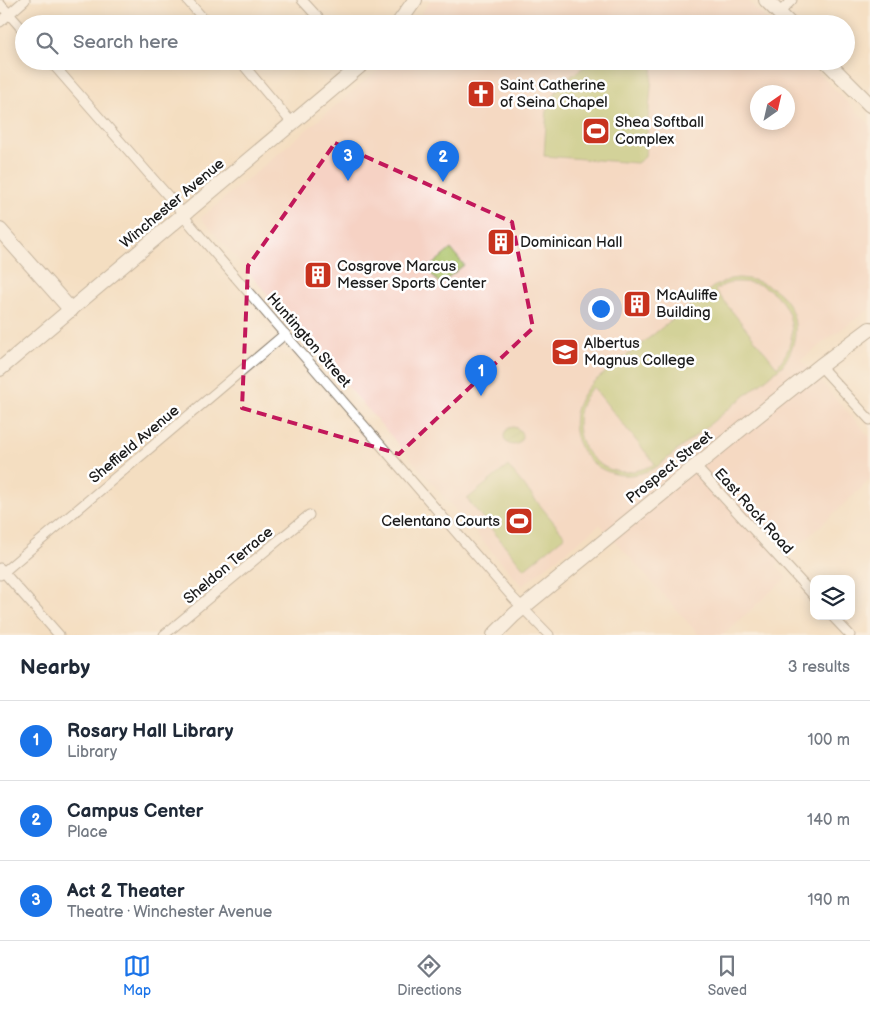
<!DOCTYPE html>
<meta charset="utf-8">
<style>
:root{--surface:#fff;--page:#f6f6f7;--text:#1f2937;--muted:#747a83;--line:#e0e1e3;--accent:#1a73e8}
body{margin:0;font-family:"Balsamiq Sans",sans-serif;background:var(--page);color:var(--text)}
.controls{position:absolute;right:15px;bottom:15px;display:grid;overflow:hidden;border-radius:10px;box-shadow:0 2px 12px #0003}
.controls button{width:45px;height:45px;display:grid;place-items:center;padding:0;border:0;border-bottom:1px solid var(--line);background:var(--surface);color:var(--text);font:25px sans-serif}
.compass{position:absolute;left:750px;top:85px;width:45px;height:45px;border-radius:50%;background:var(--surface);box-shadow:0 2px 12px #0003;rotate:34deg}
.you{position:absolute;left:600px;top:308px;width:18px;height:18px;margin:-12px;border:4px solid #fff;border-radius:50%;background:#1a73e8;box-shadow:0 0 0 8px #1a73e833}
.badge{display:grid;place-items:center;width:32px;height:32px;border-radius:50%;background:var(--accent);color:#fff;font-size:16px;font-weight:700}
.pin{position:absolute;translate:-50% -41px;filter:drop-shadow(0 1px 2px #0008)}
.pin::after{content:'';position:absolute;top:26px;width:18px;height:15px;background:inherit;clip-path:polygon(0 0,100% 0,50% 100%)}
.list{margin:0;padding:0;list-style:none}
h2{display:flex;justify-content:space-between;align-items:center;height:65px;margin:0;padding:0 20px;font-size:21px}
h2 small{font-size:16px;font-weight:400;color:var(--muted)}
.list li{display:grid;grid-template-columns:32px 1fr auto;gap:15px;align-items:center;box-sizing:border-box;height:80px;padding:0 20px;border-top:1px solid var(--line)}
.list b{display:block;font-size:19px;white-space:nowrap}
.list p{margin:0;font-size:16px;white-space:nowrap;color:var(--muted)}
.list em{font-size:16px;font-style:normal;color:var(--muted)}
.icon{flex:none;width:28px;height:28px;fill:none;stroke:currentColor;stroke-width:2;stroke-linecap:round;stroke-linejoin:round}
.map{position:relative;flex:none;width:870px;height:635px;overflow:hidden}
.search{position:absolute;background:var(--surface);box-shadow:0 2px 12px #0003;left:15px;right:15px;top:15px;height:55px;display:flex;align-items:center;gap:12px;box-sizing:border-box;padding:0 18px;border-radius:28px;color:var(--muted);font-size:19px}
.sheet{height:305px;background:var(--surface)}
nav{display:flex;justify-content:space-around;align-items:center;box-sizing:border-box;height:70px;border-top:1px solid var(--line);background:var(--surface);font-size:14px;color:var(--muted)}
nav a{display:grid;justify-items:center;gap:2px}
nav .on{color:var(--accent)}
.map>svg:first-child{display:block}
.built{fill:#f6d2c4;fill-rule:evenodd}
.green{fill:#acc367;stroke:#647042;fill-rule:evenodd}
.garden{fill:url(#garden-furrows);stroke:#647042}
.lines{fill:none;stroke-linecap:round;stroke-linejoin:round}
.street-casing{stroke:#887d6e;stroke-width:11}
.secondary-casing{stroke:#887d6e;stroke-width:16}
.street{stroke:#fff;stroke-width:9}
.secondary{stroke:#fff;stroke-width:14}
.marked{fill:none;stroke:#c2185b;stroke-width:4;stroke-dasharray:10 6;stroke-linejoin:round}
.labels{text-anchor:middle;stroke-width:5;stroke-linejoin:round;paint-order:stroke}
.poi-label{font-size:15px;fill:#1c1c1c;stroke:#fff;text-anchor:start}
.street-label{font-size:15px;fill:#1c1c1c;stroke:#fff}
</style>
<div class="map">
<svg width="870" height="635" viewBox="0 0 870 635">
<defs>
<pattern id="garden-furrows" width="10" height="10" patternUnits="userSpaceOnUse" patternTransform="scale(1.25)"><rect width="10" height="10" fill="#acc367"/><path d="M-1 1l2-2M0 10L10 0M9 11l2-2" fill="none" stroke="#93a759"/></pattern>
</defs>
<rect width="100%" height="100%" fill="#fff"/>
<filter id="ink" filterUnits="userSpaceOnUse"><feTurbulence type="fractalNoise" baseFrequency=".02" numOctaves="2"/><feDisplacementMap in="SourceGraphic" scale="10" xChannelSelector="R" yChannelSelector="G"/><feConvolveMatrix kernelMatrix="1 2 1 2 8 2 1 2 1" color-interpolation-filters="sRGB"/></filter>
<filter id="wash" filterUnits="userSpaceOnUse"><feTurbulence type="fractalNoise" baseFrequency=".0096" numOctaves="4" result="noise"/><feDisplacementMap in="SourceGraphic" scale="20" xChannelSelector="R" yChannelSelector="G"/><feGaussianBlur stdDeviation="1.12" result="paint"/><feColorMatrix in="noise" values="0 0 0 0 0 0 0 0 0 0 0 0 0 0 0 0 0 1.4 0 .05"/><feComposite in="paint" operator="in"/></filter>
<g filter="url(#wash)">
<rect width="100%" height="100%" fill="#f4dec1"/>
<g class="built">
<polygon points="431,0 747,0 771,24 414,24"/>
<path d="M386,61h421l63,64v184l-41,29 -28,22 69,77v43l-94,86 10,12 -63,57h-24l-99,-111 -78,62 -321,-368 182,-152zM758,92h30v30h-30z"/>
</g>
<g class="green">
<polygon points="600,61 620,61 653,64 645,157 637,163 544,156 547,107 557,90 570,77 582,68"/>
<polygon points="451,249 464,265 440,284 427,269"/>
<path d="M738,278c50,2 74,47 44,88l-124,100c-58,34 -112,-34 -67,-82l122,-97 17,-8zM733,282c8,0 16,0 24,2 24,7 40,34 33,59 -2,9 -8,17 -13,24l-62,-77 9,-5zM593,387l62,77c-15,7 -31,11 -46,5 -34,-14 -41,-57 -16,-82z"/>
<polygon points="508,466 565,536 524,569 467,499"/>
</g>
<circle class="garden" cx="513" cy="436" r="9"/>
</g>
<g filter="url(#ink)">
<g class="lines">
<defs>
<g id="street">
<polyline points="187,0 208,24"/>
<polyline points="302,0 324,24"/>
<polyline points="0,4 24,31"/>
<polyline points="779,13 792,0"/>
<polyline points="0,22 25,0"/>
<polyline points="50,61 176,205 190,224 212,250 513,598 549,635"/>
<polyline points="240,61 292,123"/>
<polyline points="820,366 870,420"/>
<polyline points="695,466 814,596"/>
<polyline points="0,568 59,635"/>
<polyline points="0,575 285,334"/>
<polyline points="832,616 850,635"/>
<polyline points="164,635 309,515"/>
</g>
<g id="secondary">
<polyline points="766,0 790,24"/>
<polyline points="398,24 415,0"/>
<polyline points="826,61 870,105"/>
<polyline points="0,230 71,310"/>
<polyline points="0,369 366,61"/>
<polyline points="494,635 514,615 532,600 751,421 820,366 870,329"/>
</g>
</defs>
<use href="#street" class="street-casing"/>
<use href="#secondary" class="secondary-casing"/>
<use href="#street" class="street"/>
<use href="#secondary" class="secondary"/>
</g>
</g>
<path d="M0 0H870V635H0ZM335,143l177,79 21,106 -134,126 -157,-46 6,-142z" fill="#f4dec1" fill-opacity=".55" fill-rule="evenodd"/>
<path class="marked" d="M335,143l177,79 21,106 -134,126 -157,-46 6,-142z"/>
<defs>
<symbol id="church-square" viewBox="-11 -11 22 22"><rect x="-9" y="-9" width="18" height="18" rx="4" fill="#c8321e" stroke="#fff"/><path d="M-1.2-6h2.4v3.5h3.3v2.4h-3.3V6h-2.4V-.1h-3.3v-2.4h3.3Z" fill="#fff"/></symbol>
<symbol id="stadium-square" viewBox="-11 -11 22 22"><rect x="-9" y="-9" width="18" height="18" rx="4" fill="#c8321e" stroke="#fff"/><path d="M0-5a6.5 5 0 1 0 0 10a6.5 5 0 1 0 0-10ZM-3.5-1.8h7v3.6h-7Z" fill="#fff"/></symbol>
<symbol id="building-square" viewBox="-11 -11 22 22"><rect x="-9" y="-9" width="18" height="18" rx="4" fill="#c8321e" stroke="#fff"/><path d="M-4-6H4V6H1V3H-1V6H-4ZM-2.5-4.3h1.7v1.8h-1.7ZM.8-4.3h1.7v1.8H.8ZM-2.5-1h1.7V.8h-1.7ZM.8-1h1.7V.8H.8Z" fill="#fff"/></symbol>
<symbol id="university-square" viewBox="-11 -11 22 22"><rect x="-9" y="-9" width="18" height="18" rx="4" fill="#c8321e" stroke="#fff"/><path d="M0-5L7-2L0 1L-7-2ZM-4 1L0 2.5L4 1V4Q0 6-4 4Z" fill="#fff"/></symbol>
</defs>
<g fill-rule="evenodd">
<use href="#church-square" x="465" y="78" width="32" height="32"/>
<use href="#stadium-square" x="580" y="115" width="32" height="32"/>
<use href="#building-square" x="485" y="226" width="32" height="32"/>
<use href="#building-square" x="302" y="259" width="32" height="32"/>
<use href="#building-square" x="621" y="288" width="32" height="32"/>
<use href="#university-square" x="549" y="336" width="32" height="32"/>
<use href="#stadium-square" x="503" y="505" width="32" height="32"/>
</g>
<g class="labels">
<g class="poi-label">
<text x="500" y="90">Saint Catherine<tspan x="500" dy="17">of Seina Chapel</tspan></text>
<text x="615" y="127">Shea Softball<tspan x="615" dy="17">Complex</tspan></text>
<text x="520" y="247">Dominican Hall</text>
<text x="337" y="271">Cosgrove Marcus<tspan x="337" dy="17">Messer Sports Center</tspan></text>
<text x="656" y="300">McAuliffe<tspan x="656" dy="17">Building</tspan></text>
<text x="584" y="348">Albertus<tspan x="584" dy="17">Magnus College</tspan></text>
<text x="500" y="526" text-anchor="end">Celentano Courts</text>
</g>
<g class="street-label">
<text transform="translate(172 203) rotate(-40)" y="5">Winchester Avenue</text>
<text transform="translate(309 340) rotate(49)" y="5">Huntington Street</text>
<text transform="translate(134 444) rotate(-40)" y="5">Sheffield Avenue</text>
<text transform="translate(669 467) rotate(-39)" y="5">Prospect Street</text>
<text transform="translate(754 511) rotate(48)" y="5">East Rock Road</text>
<text transform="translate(228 565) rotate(-40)" y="5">Sheldon Terrace</text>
</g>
</g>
</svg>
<div class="controls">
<button><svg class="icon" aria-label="layers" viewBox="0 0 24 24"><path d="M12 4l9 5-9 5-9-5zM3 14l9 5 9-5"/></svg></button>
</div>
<svg class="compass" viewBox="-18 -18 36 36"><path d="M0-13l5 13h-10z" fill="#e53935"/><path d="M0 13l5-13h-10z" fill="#747a83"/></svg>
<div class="you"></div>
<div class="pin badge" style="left:481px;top:396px">1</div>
<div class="pin badge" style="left:443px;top:182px">2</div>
<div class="pin badge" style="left:348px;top:181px">3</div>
<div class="search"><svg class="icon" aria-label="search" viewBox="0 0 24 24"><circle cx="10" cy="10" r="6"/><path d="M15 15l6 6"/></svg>Search here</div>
</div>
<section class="sheet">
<h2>Nearby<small>3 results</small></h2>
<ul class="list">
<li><span class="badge">1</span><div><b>Rosary Hall Library</b><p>Library</p></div><em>100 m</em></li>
<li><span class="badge">2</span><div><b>Campus Center</b><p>Place</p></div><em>140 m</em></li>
<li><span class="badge">3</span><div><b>Act 2 Theater</b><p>Theatre · Winchester Avenue</p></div><em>190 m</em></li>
</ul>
</section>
<nav>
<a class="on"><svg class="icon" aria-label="map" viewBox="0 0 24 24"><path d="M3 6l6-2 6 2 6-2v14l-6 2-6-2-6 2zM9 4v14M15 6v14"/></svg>Map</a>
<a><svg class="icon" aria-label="directions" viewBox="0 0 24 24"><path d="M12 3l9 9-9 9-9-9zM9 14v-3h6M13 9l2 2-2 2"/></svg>Directions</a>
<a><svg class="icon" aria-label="saved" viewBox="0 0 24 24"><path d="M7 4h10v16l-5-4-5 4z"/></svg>Saved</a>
</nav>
